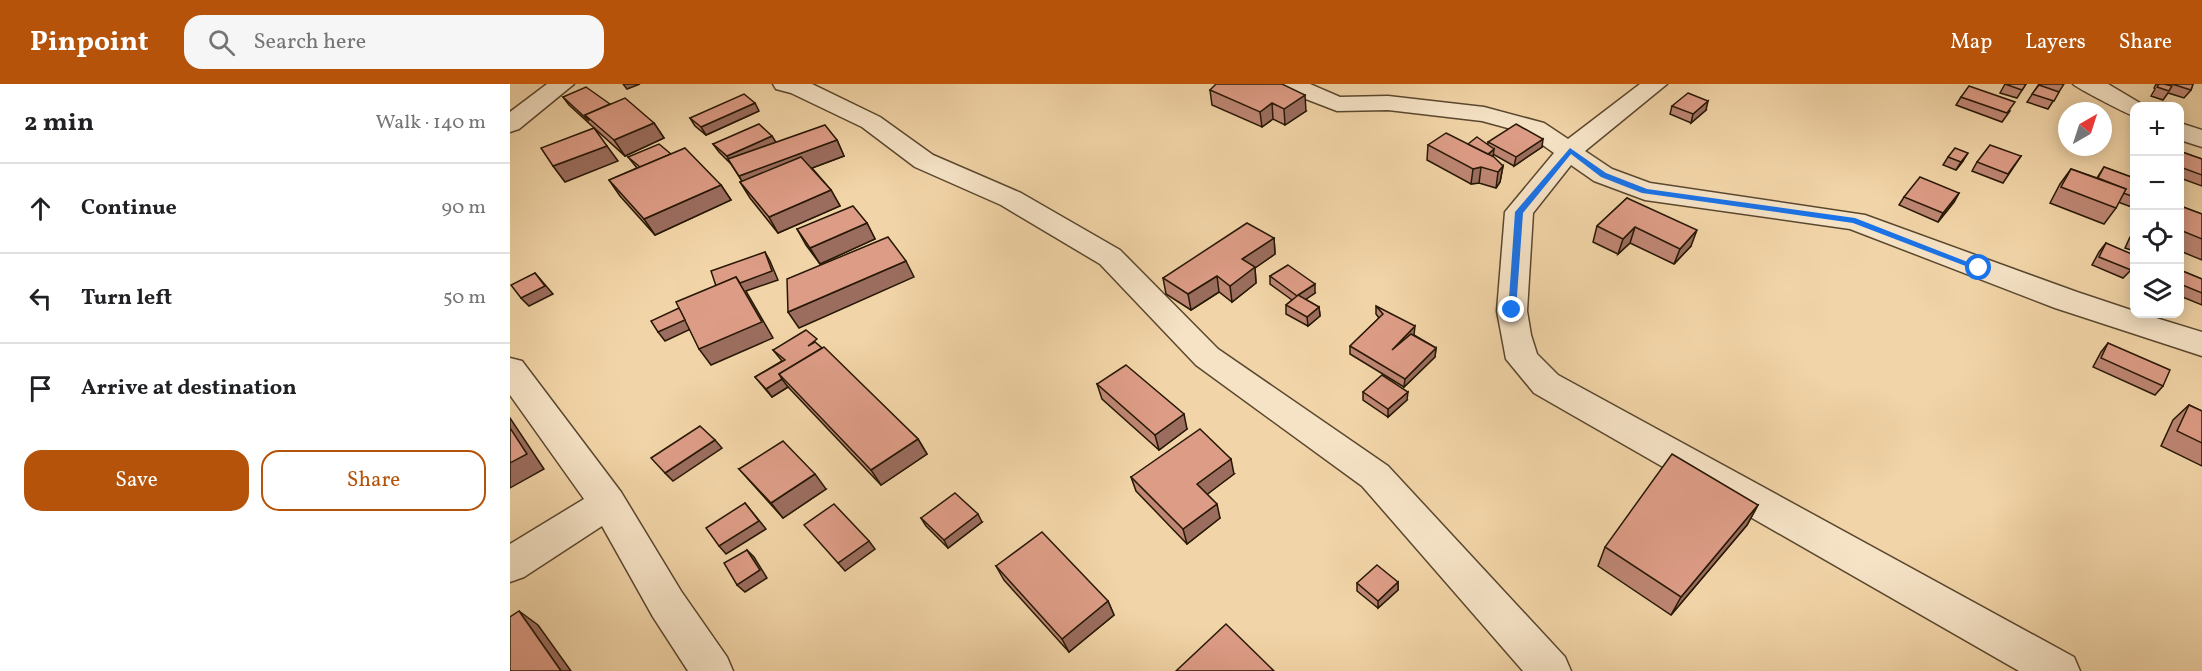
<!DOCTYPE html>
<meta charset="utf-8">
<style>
:root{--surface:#fff;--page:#f6f6f6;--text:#202124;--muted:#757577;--line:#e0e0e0;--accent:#b45309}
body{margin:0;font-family:Vollkorn,serif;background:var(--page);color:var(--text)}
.controls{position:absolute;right:18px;top:18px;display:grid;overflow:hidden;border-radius:12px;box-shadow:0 3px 15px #0003}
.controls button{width:54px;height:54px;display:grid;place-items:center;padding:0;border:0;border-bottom:2px solid var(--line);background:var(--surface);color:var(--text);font:30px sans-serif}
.compass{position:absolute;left:1548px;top:18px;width:54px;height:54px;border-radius:50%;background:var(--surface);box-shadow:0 3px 15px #0003;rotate:39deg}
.stop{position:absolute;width:18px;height:18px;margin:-14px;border:4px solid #1a73e8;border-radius:50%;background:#fff}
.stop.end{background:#1a73e8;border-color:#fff;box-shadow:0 2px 6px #0008}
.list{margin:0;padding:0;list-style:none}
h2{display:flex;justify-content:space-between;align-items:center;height:78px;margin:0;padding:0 24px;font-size:26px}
h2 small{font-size:20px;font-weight:400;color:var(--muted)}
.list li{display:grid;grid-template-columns:39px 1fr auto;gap:18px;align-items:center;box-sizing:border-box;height:90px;padding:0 24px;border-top:2px solid var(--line)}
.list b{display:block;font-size:22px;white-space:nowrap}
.list em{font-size:20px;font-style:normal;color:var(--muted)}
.actions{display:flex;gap:12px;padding:18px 24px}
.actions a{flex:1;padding:14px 0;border:2px solid var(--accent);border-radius:18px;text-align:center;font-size:21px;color:var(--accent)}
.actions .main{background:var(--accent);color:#fff}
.icon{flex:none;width:33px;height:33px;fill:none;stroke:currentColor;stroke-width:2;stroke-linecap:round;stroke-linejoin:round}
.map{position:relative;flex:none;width:1692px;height:587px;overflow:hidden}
header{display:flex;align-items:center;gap:36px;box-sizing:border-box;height:84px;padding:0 30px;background:var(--accent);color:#fff}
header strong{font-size:28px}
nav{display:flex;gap:33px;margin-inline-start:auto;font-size:21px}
.search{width:420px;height:54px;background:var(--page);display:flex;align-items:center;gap:15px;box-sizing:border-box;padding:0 21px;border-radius:18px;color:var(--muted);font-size:22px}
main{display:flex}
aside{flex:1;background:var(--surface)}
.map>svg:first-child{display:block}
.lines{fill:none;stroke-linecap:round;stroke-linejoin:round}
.minor-casing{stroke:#5a472e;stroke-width:3}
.minor{fill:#f6e3c6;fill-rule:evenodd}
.wall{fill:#be8673;stroke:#271805;stroke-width:1.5}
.shaded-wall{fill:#9b6d5e;stroke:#271805;stroke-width:1.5}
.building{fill:#dd9c86;stroke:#271805;stroke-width:1.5}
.route{fill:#1a73e8}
</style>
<header>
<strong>Pinpoint</strong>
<div class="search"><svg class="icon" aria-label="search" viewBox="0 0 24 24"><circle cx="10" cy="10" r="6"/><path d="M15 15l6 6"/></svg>Search here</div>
<nav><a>Map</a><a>Layers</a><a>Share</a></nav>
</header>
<main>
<aside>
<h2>2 min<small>Walk · 140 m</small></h2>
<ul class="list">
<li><svg class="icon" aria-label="ahead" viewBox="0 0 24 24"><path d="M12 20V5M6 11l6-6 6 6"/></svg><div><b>Continue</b></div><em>90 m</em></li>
<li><svg class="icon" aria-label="left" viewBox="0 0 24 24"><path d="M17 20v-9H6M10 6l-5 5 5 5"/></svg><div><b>Turn left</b></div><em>50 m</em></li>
<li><svg class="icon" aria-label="arrive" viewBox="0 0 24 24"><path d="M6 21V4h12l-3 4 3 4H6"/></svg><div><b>Arrive at destination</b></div></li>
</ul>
<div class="actions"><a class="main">Save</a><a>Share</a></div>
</aside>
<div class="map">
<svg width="1692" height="587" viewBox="0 0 1692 587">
<rect width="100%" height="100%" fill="#f1d4a7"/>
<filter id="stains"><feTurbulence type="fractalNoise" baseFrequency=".00333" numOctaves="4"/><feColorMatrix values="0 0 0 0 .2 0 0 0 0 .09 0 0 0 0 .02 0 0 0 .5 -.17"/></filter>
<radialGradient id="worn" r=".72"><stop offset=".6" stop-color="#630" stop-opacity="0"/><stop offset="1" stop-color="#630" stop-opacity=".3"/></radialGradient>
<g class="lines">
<defs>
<g id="minor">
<polygon points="37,0 64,0 9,45 0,48 0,28"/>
<polygon points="263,0 302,0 370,33 423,71 511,109 610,166 708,265 878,382 1055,573 1061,587 1013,587 852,402 686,281 590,180 491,121 405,83 352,43 281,9 266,5"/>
<polygon points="767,0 800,0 830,13 878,12 974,23 1034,39 1058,55 1130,0 1157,0 1075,67 1102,85 1140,99 1355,131 1567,208 1624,227 1624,230 1633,230 1692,248 1692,272 1545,224 1340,145 1135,116 1084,97 1061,81 1023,129 1017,227 1021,251 1027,270 1048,291 1564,573 1570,587 1509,587 1024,309 996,275 987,227 995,128 1044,69 1016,49 972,37 878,26 827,27 770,5"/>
<path d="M1563,0h35l37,22h-11v10c-5,-1 -59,-29 -61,-32z"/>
<polygon points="1670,39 1692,46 1692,63 1670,56"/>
<polygon points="0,274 12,277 111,408 171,507 217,573 223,587 178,587 143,533 92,442 14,493 0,498 0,460 74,415 0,311"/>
</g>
</defs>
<use href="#minor" class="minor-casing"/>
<use href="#minor" class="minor"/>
</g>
<g class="wall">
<polygon points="1495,0 1516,0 1507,14 1490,9"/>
<polygon points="1529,0 1554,0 1538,25 1517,18"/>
<polygon points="1646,0 1683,0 1681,6 1674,14 1658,9 1653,16 1641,12 1645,5 1644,4"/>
<polygon points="700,6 796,27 775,41 763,35 752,43 702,21"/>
<polygon points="53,13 100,20 144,39 154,54 115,72 59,21"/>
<polygon points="1451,13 1500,27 1492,38 1446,21"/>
<polygon points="1162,22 1196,26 1181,39 1160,30"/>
<polygon points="249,27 196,51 185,42 180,34"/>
<polygon points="327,56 334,72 302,84 321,106 330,122 268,149 240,114 230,98 232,97 221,80 209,68 203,60"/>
<polygon points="978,58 1032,63 1004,82 983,70 983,73 993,82 990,98 986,104 969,99 961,100 917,76 918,61 958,60 978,60"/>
<polygon points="1672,68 1692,75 1692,102 1670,94 1670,71"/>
<polygon points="161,70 211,101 221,116 145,151 110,112 99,96 127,84 118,73"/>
<polygon points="1511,72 1493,99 1462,87 1467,78"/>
<polygon points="1438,73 1453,77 1446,86 1433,81"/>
<polygon points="1594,83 1624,94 1624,124 1608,118 1606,124 1594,140 1540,119 1550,100 1561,85 1587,94"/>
<polygon points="1449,109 1444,118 1428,138 1389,121 1394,113"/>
<polygon points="1117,114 1181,162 1164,180 1120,159 1108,170 1083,158 1087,142"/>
<polygon points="1673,123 1692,130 1692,176 1670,167 1670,127"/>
<polygon points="357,139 365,155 310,180 296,161 287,145"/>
<polygon points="1624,147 1624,167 1615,164 1620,153"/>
<polygon points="764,154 765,170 745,184 746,199 722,218 709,208 681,226 656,210 653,194"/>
<polygon points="1596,159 1621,186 1613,194 1582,181 1589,168"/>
<polygon points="1670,186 1692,195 1692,221 1670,212"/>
<polygon points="760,192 805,209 795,215 809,223 810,232 798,242 776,230 776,221 782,216 760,200"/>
<polygon points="866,222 904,251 926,264 925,273 894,303 840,270 840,262 869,234 866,230"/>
<polygon points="1598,259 1653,302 1645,311 1583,283 1591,268"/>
<polygon points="312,264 408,355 417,370 371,401 278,303 262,313 245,293 272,277 263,266"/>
<polygon points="587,300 677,345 649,366 592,315"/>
<polygon points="853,308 897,316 878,333 853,316"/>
<polygon points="1679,321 1692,327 1692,382 1651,362 1663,336"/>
<polygon points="229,385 316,405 273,434"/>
<polygon points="724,390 697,410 710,434 677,460 626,407 621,393"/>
<polygon points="1248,421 1237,441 1161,531 1088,482 1095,463"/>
<polygon points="411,434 472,438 438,464 416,442"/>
<polygon points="486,482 598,517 604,531 559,568 494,496"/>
<polygon points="888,498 888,506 868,524 847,507 847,499"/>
</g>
<g class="shaded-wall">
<polygon points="113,0 130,0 117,5"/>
<polygon points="795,11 796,27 775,41 774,25"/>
<polygon points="1198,17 1196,26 1181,39 1183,30"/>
<polygon points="245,19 249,27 196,51 191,43"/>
<polygon points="762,19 763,35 752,43 750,28"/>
<polygon points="144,39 154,54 115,72 104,56"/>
<polygon points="262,52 267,60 222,81 217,72"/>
<polygon points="1033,55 1032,63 1004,82 1006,73"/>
<polygon points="327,56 334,72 238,108 229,92"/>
<polygon points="97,62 108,77 55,98 43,82"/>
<polygon points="984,65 983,73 976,73"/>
<polygon points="1458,69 1453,77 1446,86 1451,78"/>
<polygon points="993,82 990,98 986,104 988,88"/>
<polygon points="971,83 969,99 961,100 963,85"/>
<polygon points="211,101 221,116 145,151 134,135"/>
<polygon points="321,106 330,122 268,149 259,133"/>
<polygon points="1449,109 1444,118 1428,138 1433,129"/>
<polygon points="357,139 365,155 310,180 300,164"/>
<polygon points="1125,143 1120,159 1108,170 1113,155"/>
<polygon points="1187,146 1181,162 1164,180 1170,165"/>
<polygon points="764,154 765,170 745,184 746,199 722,218 720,202 732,175"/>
<polygon points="255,168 260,177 268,196 236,207 263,254 201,281 189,265 213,215"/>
<polygon points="396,177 404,193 289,244 278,228"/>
<polygon points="25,189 43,210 19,222 11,214"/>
<polygon points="707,192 709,208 681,226 678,210"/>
<polygon points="805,200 805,209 789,220 788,211"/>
<polygon points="170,223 183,244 155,257 148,248"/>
<polygon points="809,223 810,232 798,242 797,233"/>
<polygon points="905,242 904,251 881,275 882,266"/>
<polygon points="926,264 925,273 894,303 895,295"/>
<polygon points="272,295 278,303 262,313 256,305"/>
<polygon points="898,308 897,316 878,333 878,325"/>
<polygon points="674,330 677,345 649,366 645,351"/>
<polygon points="0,334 34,385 0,404"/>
<polygon points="408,355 417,370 371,401 361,386"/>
<polygon points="205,356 212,364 163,397 155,389"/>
<polygon points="721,375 724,390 691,415 687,400"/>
<polygon points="305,390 316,405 273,434 261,419"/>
<polygon points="235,419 256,445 216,470 209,462"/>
<polygon points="707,420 710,434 677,460 673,445"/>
<polygon points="1248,421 1237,441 1161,531 1171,513"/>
<polygon points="468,430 472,438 438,464 434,456"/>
<polygon points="359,457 365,465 335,487 328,479"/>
<polygon points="237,466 244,473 257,494 235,508 227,501"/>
<polygon points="888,498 888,506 868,524 868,517"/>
<polygon points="598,517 604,531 559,568 552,555"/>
<polygon points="9,527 28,541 61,587 51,587"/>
</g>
<g class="building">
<polygon points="706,0 772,0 795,11 774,25 762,19 750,28 700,6"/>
<polygon points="1495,0 1516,0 1512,6"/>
<polygon points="1649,0 1654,0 1662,2 1659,7 1647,3"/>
<polygon points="1662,0 1683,0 1681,6"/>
<polygon points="1529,1 1549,8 1544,17 1522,10"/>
<polygon points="1459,2 1505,18 1497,29 1451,13"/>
<polygon points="76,3 100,20 75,31 79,37 53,13"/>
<polygon points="1178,9 1198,17 1183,30 1162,22"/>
<polygon points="234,10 245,19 191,43 180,34"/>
<polygon points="115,14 144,39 104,56 75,31"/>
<polygon points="249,40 262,52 217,72 203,60"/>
<polygon points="1006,40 1033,55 1006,73 978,58"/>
<polygon points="315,41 327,56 229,92 218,75"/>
<polygon points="84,44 97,62 43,82 31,64"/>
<polygon points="936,49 984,73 993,82 988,88 971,83 963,85 918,61"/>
<polygon points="967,53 984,65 978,70 958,60"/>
<polygon points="149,60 161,70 130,83 118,73"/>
<polygon points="1480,61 1511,72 1498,90 1467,78"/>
<polygon points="175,64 211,101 134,135 99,96"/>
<polygon points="1445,64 1458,69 1451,78 1438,73"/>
<polygon points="1672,68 1692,75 1692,91 1670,83 1670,73"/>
<polygon points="291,73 321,106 259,133 230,98"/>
<polygon points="1594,83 1624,94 1624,113 1613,109 1616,105 1588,94"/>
<polygon points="1561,85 1616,105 1606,124 1551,103"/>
<polygon points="1410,93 1449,109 1433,129 1394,113"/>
<polygon points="1117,114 1187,146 1170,165 1125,143 1113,155 1087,142"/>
<polygon points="343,122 357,139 300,164 287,145"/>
<polygon points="1673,123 1692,130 1692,155 1670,146 1670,131"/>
<polygon points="737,139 764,154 732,175 745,183 720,202 707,192 678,210 653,194"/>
<polygon points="378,153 396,177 278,228 277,195"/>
<polygon points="1596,159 1624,171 1624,178 1621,186 1589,173"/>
<polygon points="255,168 262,187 230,199 226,193 206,202 201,187"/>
<polygon points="778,181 805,200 788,211 809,223 797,233 776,221 787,212 760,192"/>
<polygon points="1670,186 1692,195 1692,209 1670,200"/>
<polygon points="25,189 35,202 11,214 1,201"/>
<polygon points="226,193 252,238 189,265 166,218"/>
<polygon points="866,222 905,242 882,266 901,250 926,264 895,295 840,262 873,230"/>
<polygon points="169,224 175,236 148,248 141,237"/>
<polygon points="296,246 307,255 298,262 305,258 312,264 269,290 272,295 256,305 245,293 275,276 263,266"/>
<polygon points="1598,259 1660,286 1653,302 1591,274"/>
<polygon points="314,263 408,355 361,386 269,290"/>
<polygon points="616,281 674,330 645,351 587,300"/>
<polygon points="872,291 898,308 878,325 853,308"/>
<polygon points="1679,321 1692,327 1692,359 1667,347"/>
<polygon points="190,342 205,356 155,389 141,374"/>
<polygon points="0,344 17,370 0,379"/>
<polygon points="690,345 721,375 687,400 707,420 673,445 621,393"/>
<polygon points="273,357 305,390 261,419 229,385"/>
<polygon points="1162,370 1248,421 1171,513 1095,463"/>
<polygon points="445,409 468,430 434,456 411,434"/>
<polygon points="235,419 249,437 209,462 196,444"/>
<polygon points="324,420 359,457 328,479 294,441"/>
<polygon points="532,448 598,517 552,555 486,482"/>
<polygon points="237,466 250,486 227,501 214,479"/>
<polygon points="867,481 888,498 868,517 847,499"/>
<polygon points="9,527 51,587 0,587 0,533"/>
<polygon points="716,540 764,587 666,587"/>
</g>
<polygon class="route" points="1060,64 1096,89 1137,105 1345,134 1473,184 1466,186 1343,139 1132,109 1091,93 1061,70 1013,129 1006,226 998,229 1005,128"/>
<rect width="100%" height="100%" filter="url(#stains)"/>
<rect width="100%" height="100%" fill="url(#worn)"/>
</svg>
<div class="controls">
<button>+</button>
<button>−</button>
<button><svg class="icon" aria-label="locate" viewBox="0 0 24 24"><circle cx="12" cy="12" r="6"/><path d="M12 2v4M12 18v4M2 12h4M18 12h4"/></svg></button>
<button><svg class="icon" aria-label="layers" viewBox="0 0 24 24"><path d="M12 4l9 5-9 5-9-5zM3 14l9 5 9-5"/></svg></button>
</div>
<svg class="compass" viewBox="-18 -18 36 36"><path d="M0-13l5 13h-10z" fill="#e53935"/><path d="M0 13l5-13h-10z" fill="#757577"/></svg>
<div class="stop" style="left:1469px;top:184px"></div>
<div class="stop end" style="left:1002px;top:226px"></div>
</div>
</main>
